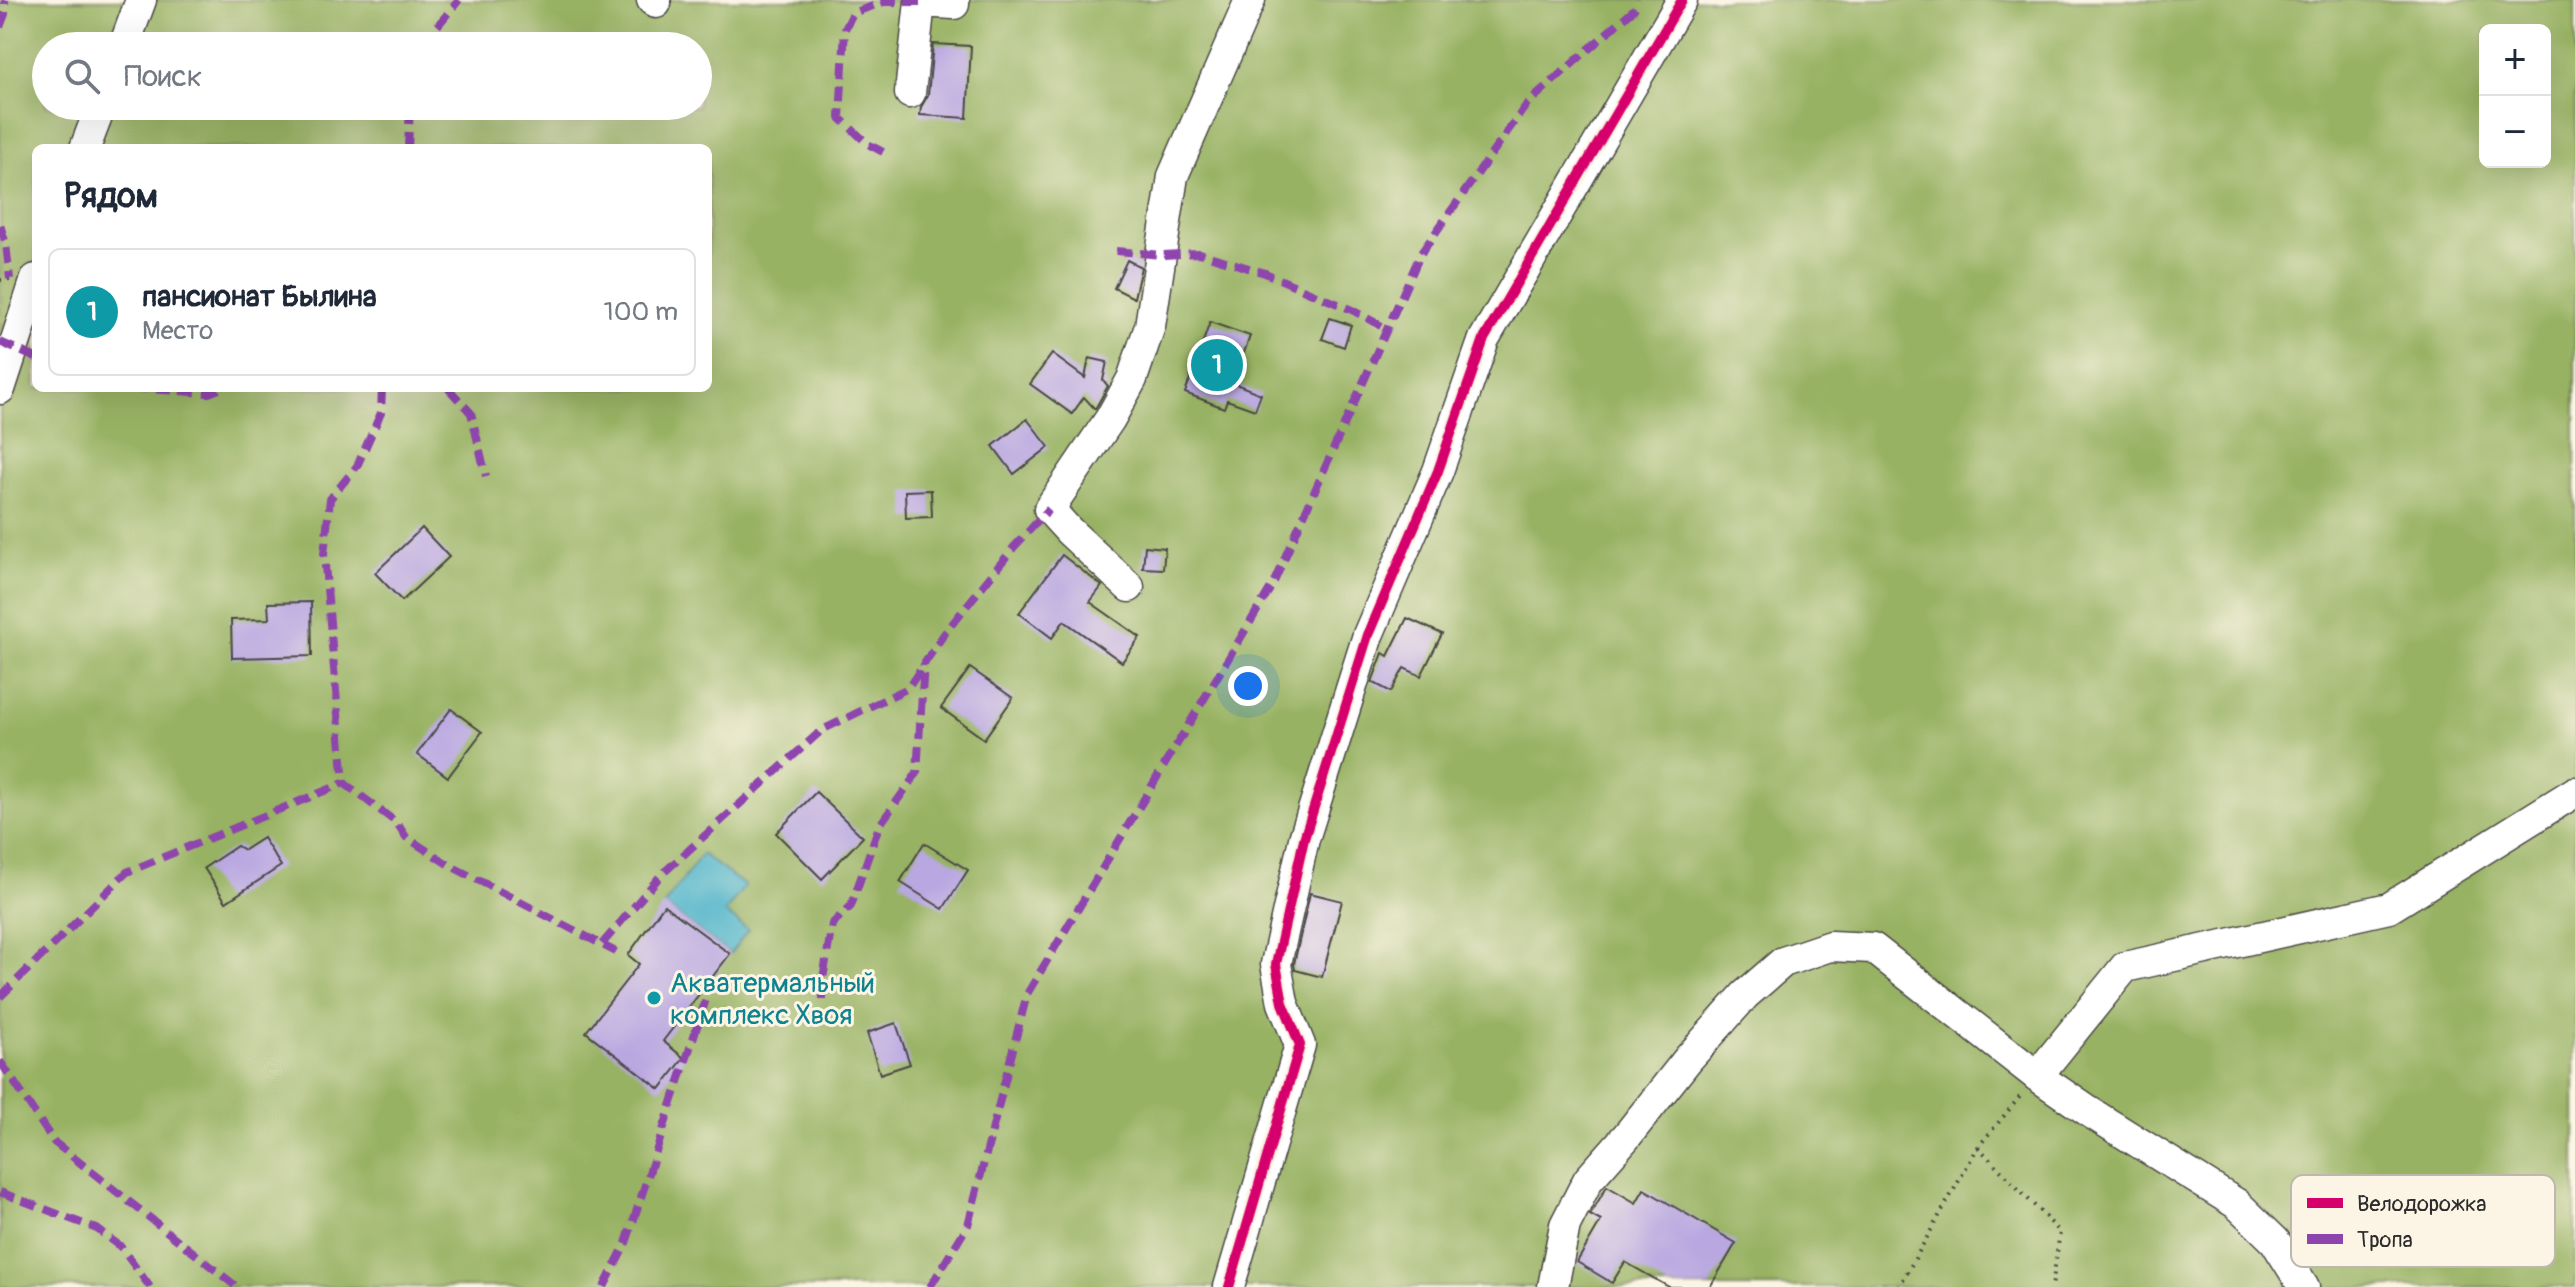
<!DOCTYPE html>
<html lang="ru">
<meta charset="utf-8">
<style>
:root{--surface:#fff;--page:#f2f2f3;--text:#1f2937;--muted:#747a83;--line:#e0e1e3;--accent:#d1495b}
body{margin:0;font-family:Pangolin,sans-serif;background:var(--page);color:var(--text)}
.controls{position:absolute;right:24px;top:24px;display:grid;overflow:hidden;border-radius:12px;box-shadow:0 8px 32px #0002}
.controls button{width:72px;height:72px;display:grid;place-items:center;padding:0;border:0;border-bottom:2px solid var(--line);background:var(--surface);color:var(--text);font:40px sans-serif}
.you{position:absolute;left:1248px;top:686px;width:28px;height:28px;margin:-20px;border:6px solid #fff;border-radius:50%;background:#1a73e8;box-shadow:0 0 0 12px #1a73e833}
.badge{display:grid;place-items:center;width:52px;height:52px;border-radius:50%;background:var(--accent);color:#fff;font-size:26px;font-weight:700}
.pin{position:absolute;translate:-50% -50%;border:4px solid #fff;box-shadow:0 2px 8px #0006}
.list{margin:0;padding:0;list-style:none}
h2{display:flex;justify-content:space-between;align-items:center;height:104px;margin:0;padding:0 32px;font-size:34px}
h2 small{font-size:26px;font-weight:400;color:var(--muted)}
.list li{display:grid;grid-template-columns:52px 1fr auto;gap:24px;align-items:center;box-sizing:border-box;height:128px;margin:0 16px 16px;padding:0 16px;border:2px solid var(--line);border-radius:12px}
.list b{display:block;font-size:30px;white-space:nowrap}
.list p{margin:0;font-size:26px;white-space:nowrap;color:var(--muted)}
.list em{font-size:26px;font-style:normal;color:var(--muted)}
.icon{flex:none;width:44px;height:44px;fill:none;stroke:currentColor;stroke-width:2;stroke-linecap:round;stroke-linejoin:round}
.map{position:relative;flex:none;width:2575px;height:1287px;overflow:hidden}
.search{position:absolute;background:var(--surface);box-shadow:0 8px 32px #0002;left:32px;top:32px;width:680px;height:88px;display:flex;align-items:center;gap:20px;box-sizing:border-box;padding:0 28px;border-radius:44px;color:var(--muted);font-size:30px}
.panel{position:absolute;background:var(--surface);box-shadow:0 8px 32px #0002;left:32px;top:144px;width:680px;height:248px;border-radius:12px}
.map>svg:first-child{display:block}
.forest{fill:#98b264;stroke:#626e48;stroke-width:2;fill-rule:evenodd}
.water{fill:#4bb3ca;stroke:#3b6f7a;stroke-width:2}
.building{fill:#b9a7e1}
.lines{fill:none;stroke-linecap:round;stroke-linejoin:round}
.minor-casing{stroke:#4a4744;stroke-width:33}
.path{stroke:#4a4744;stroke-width:4;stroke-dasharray:2 6;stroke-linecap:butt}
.minor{stroke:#fff;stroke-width:30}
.quiet{stroke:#8e44ad;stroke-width:8;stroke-dasharray:16 8;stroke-linecap:butt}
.cycleway-casing{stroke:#fcf5e5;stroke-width:15}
.cycleway{stroke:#d6006c;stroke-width:10}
.culture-dot{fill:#0f9aa8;stroke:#fcf5e5;stroke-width:3}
.labels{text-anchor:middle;stroke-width:6;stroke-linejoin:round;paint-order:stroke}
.culture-label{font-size:28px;fill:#0d838f;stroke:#fcf5e5;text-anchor:start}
.key{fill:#fcf5e5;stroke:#bdb8ad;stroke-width:2}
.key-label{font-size:22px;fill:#2b2b2b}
</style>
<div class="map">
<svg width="2575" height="1287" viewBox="0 0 2575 1287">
<rect width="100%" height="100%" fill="#fcf5e5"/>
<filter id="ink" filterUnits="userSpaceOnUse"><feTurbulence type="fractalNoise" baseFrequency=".0125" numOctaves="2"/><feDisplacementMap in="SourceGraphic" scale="16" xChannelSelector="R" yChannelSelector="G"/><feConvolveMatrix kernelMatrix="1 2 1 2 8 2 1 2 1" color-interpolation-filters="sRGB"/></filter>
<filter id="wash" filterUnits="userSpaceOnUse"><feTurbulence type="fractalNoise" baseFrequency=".006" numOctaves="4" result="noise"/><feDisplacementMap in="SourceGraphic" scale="32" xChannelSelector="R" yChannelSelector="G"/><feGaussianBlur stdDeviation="1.8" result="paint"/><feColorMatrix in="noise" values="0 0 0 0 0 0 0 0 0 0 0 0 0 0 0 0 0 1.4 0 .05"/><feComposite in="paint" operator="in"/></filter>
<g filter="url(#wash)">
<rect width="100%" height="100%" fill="#f8e6cf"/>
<path class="forest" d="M0,0h2575v1287h-2575zM2485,30h60v132h-60zM46,46h652v60h-652zM36,148h672v240h-672z"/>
<polygon class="water" points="702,854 745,886 725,912 748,930 730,954 664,905"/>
<g id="blocks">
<g class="building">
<polygon points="933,44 971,46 967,118 920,115 921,107 928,95"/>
<polygon points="1127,260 1141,267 1134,298 1114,288"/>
<polygon points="1330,318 1351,325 1344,347 1322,339"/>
<polygon points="1210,322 1250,336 1233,383 1261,394 1255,410 1227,400 1224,408 1185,393"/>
<polygon points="1052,354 1085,378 1089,358 1107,362 1103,380 1108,386 1095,409 1084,397 1072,414 1030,384"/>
<polygon points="1027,419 1049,447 1014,474 993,446"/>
<polygon points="931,490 932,517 906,518 905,491"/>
<polygon points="422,528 449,557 402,601 375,573"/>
<polygon points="1145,546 1165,548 1163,569 1143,568"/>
<polygon points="1062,555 1102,586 1090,602 1140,637 1122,662 1064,621 1052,638 1019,613"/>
<polygon points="311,602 312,656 232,658 231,620 269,619 268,603"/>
<polygon points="1407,618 1442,634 1421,676 1404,668 1391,692 1372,682 1383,653 1388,656"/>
<polygon points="970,668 1013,698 984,739 941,708"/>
<polygon points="451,709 482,732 448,777 417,754"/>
<polygon points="816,792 863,837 822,879 776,833"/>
<polygon points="263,838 281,866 226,902 204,868 237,846 244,850"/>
<polygon points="924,843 968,870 943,909 900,882"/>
<polygon points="1310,893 1342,901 1322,977 1295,970 1294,964"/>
<polygon points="664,905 730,954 663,1041 684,1058 660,1089 586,1032 639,964 628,955"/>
<polygon points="896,1023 910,1064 880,1074 867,1033"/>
<polygon points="1607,1186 1636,1203 1644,1189 1736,1243 1710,1287 1669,1287 1625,1262 1612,1283 1577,1262 1601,1221 1590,1215"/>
</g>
</g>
</g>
<g filter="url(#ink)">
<use href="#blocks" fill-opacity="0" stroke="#4a4744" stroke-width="2"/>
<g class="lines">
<defs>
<g id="minor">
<polyline points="652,0 656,3"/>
<polyline points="124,46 141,0"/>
<polyline points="910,93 920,2 954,4 954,0"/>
<polyline points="85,148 101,106"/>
<polyline points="0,389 36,279"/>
<polyline points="1129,587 1069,531 1049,509 1110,419 1132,379 1150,326 1173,176 1250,0"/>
<polyline points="2037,1076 2125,967 2389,908 2575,792"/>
<polyline points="1229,1287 1300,1045 1283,1003 1276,964 1304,839 1368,635 1438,471 1484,339 1682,0"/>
<polyline points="1553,1287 1565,1225 1588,1180 1626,1137 1688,1059 1745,995 1783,962 1830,946 1873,948 2037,1076 2088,1111 2237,1204 2275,1241 2304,1287"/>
</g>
</defs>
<use href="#minor" class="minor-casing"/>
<g class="path">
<polyline points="0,280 10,279"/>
<polyline points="1978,1147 2060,1232 2052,1287"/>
<polyline points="1899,1287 1978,1147 2023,1093"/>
</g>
<use href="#minor" class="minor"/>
<g class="quiet">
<polyline points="0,27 5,14 5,0"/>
<polyline points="426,46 429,36 459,0"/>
<polyline points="408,148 410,106"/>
<polyline points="883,152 868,144 840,118 845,29 853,13 884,2 920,2"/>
<polyline points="0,225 6,244 10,279"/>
<polyline points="1116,251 1162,255 1199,253 1265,273 1352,310 1387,329"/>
<polyline points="0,342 36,358"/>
<polyline points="132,388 209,393 222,388"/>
<polyline points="382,388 381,413 357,466 330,499 324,554 344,783 397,823 406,837 451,866 616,952"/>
<polyline points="448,388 471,413 486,476"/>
<polyline points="602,944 661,875 822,730 908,688 944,634 1014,547 1049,509"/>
<polyline points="0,997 127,872 344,783"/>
<polyline points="823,1000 823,979 832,924 851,906 879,826 917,773 924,663"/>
<polyline points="0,1061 54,1142 237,1287"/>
<polyline points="0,1192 97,1229 120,1246 150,1287"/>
<polyline points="604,1287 626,1243 708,993"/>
<polyline points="930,1287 968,1225 1027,994 1273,584 1421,253 1527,104 1634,9 1639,0"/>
</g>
<defs>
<polyline id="cycleway" points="1229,1287 1300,1045 1283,1003 1276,964 1304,839 1368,635 1438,471 1484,339 1682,0"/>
</defs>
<use href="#cycleway" class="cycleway-casing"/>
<use href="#cycleway" class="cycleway"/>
</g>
</g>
<circle class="culture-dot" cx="654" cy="998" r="8"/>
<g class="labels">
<g class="culture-label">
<text x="670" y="992">Акватермальный<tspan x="670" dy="32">комплекс Хвоя</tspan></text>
</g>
</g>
<rect x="2291" y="1175" width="264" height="92" rx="12" class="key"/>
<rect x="2307" y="1198" width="36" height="10" fill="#d6006c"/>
<rect x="2307" y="1234" width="36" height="10" fill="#8e44ad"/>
<g class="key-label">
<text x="2357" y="1211">Велодорожка</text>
<text x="2357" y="1247">Тропа</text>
</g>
</svg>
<div class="controls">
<button>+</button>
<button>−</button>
</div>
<div class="you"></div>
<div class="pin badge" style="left:1217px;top:365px;background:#0f9aa8">1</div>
<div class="search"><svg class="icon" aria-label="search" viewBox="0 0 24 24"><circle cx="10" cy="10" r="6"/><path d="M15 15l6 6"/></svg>Поиск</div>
<section class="panel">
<h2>Рядом<small></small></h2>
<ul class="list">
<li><span class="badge" style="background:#0f9aa8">1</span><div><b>пансионат Былина</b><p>Место</p></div><em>100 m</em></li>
</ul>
</section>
</div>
